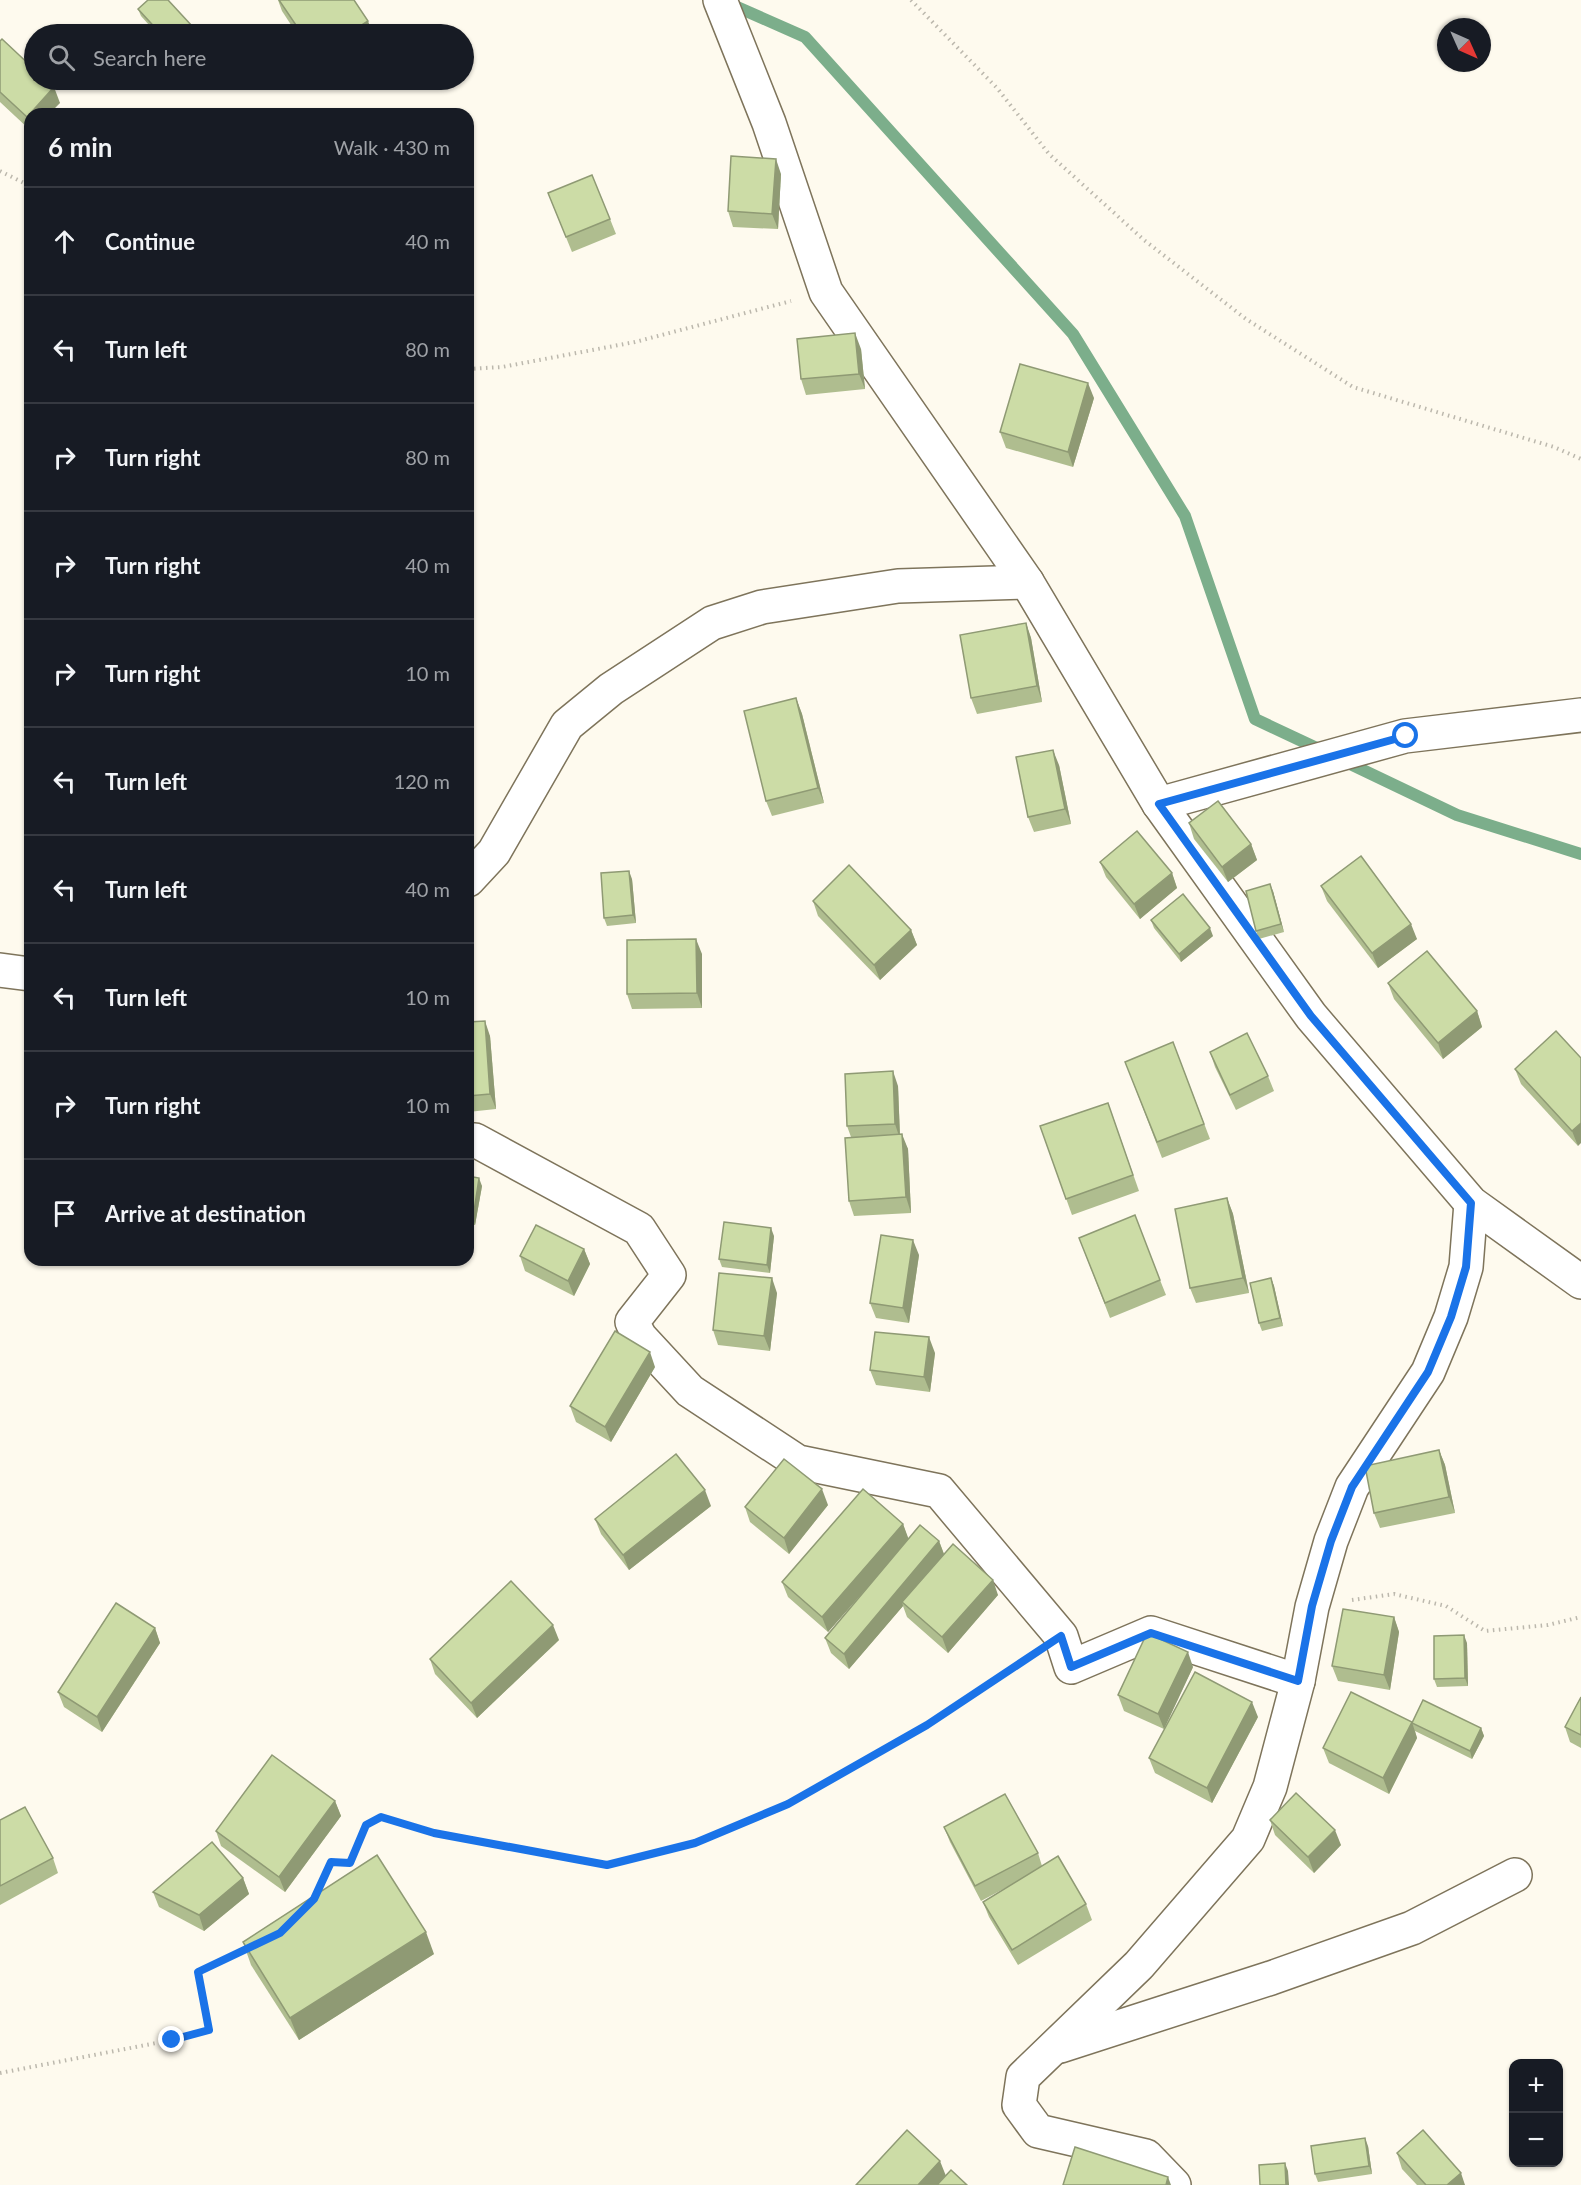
<!DOCTYPE html>
<meta charset="utf-8">
<style>
:root{--surface:#171b24;--page:#242831;--text:#f1f3f6;--muted:#9ea1a6;--line:#363941}
body{margin:0;font-family:Lato,sans-serif;background:var(--page);color:var(--text)}
.controls{position:absolute;right:18px;bottom:18px;display:grid;overflow:hidden;border-radius:12px;box-shadow:0 2px 4px #0004}
.controls button{width:54px;height:54px;display:grid;place-items:center;padding:0;border:0;border-bottom:2px solid var(--line);background:var(--surface);color:var(--text);font:30px sans-serif}
.compass{position:absolute;left:1437px;top:18px;width:54px;height:54px;border-radius:50%;background:var(--surface);box-shadow:0 2px 4px #0004;rotate:135deg}
.stop{position:absolute;width:18px;height:18px;margin:-14px;border:4px solid #1a73e8;border-radius:50%;background:#fff}
.stop.end{background:#1a73e8;border-color:#fff;box-shadow:0 2px 6px #0008}
.list{margin:0;padding:0;list-style:none}
h2{display:flex;justify-content:space-between;align-items:center;height:78px;margin:0;padding:0 24px;font-size:26px}
h2 small{font-size:20px;font-weight:400;color:var(--muted)}
.list li{display:grid;grid-template-columns:39px 1fr auto;gap:18px;align-items:center;box-sizing:border-box;height:108px;padding:0 24px;border-top:2px solid var(--line)}
.list b{display:block;font-size:22px;white-space:nowrap}
.list em{font-size:20px;font-style:normal;color:var(--muted)}
.icon{flex:none;width:33px;height:33px;fill:none;stroke:currentColor;stroke-width:2;stroke-linecap:round;stroke-linejoin:round}
.map{position:relative;flex:none;width:1581px;height:2185px;overflow:hidden}
.search{position:absolute;background:var(--surface);box-shadow:0 2px 4px #0004;left:24px;top:24px;width:450px;height:66px;display:flex;align-items:center;gap:15px;box-sizing:border-box;padding:0 21px;border-radius:33px;color:var(--muted);font-size:22px}
.panel{position:absolute;background:var(--surface);box-shadow:0 2px 4px #0004;left:24px;top:108px;width:450px;height:1158px;border-radius:18px}
.map>svg:first-child{display:block}
.lines{fill:none;stroke-linecap:round;stroke-linejoin:round}
.stream{stroke:#7cae8b;stroke-width:12}
.minor-casing{stroke:#7e745b;stroke-width:36}
.path{stroke:#bcb8ad;stroke-width:4;stroke-dasharray:1.5 4.5;stroke-linecap:butt}
.minor{stroke:#fff;stroke-width:33}
.wall{fill:#afbd8f}
.shaded-wall{fill:#8f9a74}
.building{fill:#ccdca6;stroke:#8f9a74;stroke-width:1.5}
.route{stroke:#1a73e8;stroke-width:8}
</style>
<div class="map">
<svg width="1581" height="2185" viewBox="0 0 1581 2185">
<rect width="100%" height="100%" fill="#fefaee"/>
<g class="lines">
<g class="stream">
<polyline points="728,3 805,37 1073,334 1185,516 1255,719 1323,751"/>
<polyline points="1342,760 1457,815 1581,854"/>
</g>
<defs>
<g id="minor">
<polyline points="720,0 769,123 826,292 1027,582 1159,804 1311,1016 1471,1203 1581,1282"/>
<polyline points="1159,804 1405,736 1581,715"/>
<polyline points="468,880 494,852 567,725 611,689 712,623 762,607 898,586 1027,582"/>
<polyline points="0,970 30,974"/>
<polyline points="468,1140 475,1140 639,1229 669,1275 632,1322 640,1337 690,1391 798,1462 939,1491 1061,1636 1071,1667 1151,1633 1298,1681"/>
<polyline points="1060,2046 1271,1978 1412,1928 1515,1875"/>
<polyline points="1174,2185 1146,2156 1038,2131 1019,2105 1023,2077 1139,1965 1248,1839 1270,1787 1298,1681 1312,1607 1331,1541 1352,1487 1428,1372 1451,1317 1466,1267 1471,1203"/>
</g>
</defs>
<use href="#minor" class="minor-casing"/>
<g class="path">
<polyline points="911,0 997,88 1049,154 1144,240 1246,319 1353,387 1554,447 1581,459"/>
<polyline points="0,171 30,186"/>
<polyline points="468,369 502,367 635,342 791,301"/>
<polyline points="1352,1600 1394,1594 1446,1606 1485,1631 1548,1625 1581,1617"/>
<polyline points="315,1898 331,1862 350,1863 366,1825 381,1817 434,1833 607,1865 695,1843 788,1805 926,1725 1028,1658"/>
<polyline points="0,2073 172,2040 209,2030 198,1972 248,1949"/>
</g>
<use href="#minor" class="minor"/>
</g>
<g class="wall">
<polygon points="278,0 354,0 373,34 297,34 282,11"/>
<polygon points="138,9 192,26 194,34 157,34 141,16"/>
<polygon points="0,41 60,103 30,114 30,130 0,102"/>
<polygon points="781,174 778,229 733,227 728,211"/>
<polygon points="548,193 610,219 616,234 572,252"/>
<polygon points="861,349 865,389 806,395 801,379"/>
<polygon points="1094,398 1073,467 1006,448 1000,432"/>
<polygon points="1026,623 1031,638 1042,702 977,714 971,698"/>
<polygon points="796,698 802,714 824,803 772,816 766,801"/>
<polygon points="1059,765 1071,824 1034,832 1028,817"/>
<polygon points="1189,823 1251,844 1257,860 1228,882 1194,839"/>
<polygon points="1100,862 1172,873 1177,888 1140,919 1106,877"/>
<polygon points="632,879 636,923 607,926 604,918"/>
<polygon points="1321,886 1417,939 1378,968 1327,901"/>
<polygon points="1273,891 1284,932 1259,939 1256,931"/>
<polygon points="813,901 911,930 917,945 880,980 818,916"/>
<polygon points="1151,920 1213,936 1181,962 1154,928"/>
<polygon points="702,954 702,1008 632,1009 627,994"/>
<polygon points="1388,983 1477,1011 1482,1027 1443,1059 1394,999"/>
<polygon points="468,1022 490,1036 496,1109 468,1112"/>
<polygon points="1556,1031 1578,1146 1521,1084 1515,1069"/>
<polygon points="1173,1042 1210,1139 1162,1158 1131,1077"/>
<polygon points="1210,1052 1268,1076 1274,1091 1236,1110 1215,1067"/>
<polygon points="898,1086 900,1134 908,1149 911,1213 854,1216 849,1201 851,1137 847,1126"/>
<polygon points="1108,1103 1139,1191 1072,1215 1040,1126"/>
<polygon points="468,1176 482,1186 475,1225 468,1224"/>
<polygon points="1227,1198 1233,1214 1249,1293 1196,1303 1190,1288"/>
<polygon points="774,1236 770,1273 722,1267 719,1259"/>
<polygon points="1079,1238 1160,1280 1166,1295 1110,1318"/>
<polygon points="584,1249 590,1264 574,1296 525,1271 520,1256"/>
<polygon points="919,1255 909,1323 876,1318 870,1303"/>
<polygon points="1271,1278 1274,1286 1283,1326 1262,1331 1259,1323"/>
<polygon points="777,1293 770,1351 718,1345 713,1330"/>
<polygon points="935,1353 930,1392 876,1385 870,1370"/>
<polygon points="655,1367 611,1442 576,1422 570,1406"/>
<polygon points="1439,1450 1445,1465 1455,1513 1380,1528 1374,1513"/>
<polygon points="828,1505 789,1554 750,1522 745,1507"/>
<polygon points="711,1506 629,1570 601,1534 595,1519"/>
<polygon points="903,1524 908,1539 939,1541 944,1554 998,1595 948,1653 907,1617 903,1606 849,1669 831,1653 825,1638 879,1574 828,1632 788,1597 782,1582"/>
<polygon points="1394,1617 1399,1632 1390,1690 1338,1681 1332,1666"/>
<polygon points="155,1628 160,1643 102,1732 64,1707 58,1692"/>
<polygon points="559,1640 477,1718 435,1674 430,1659"/>
<polygon points="1467,1643 1468,1686 1437,1687 1434,1679"/>
<polygon points="1193,1667 1164,1729 1124,1711 1118,1695"/>
<polygon points="1581,1697 1581,1748 1570,1742 1565,1727"/>
<polygon points="1258,1717 1212,1803 1155,1773 1149,1758"/>
<polygon points="1412,1723 1481,1728 1484,1736 1472,1759 1415,1731 1417,1738 1389,1794 1329,1763 1323,1748"/>
<polygon points="335,1801 341,1816 285,1892 221,1846 216,1831"/>
<polygon points="0,1820 53,1858 58,1873 0,1905"/>
<polygon points="1270,1820 1341,1845 1314,1873 1275,1835"/>
<polygon points="944,1827 1038,1853 1042,1866 1086,1904 1092,1920 1018,1965 989,1917 983,1902 1009,1886 981,1901 950,1842"/>
<polygon points="243,1878 249,1894 204,1931 159,1907 153,1892"/>
<polygon points="243,1942 434,1954 299,2040 251,1965"/>
<polygon points="1368,2146 1372,2174 1318,2182 1315,2174"/>
<polygon points="1397,2153 1465,2185 1417,2185 1402,2169"/>
</g>
<g class="shaded-wall">
<polygon points="368,21 373,34 348,34"/>
<polygon points="192,26 194,34 183,34"/>
<polygon points="54,87 60,103 49,114 30,114 30,126 27,117"/>
<polygon points="776,159 781,174 778,229 772,214"/>
<polygon points="855,333 861,349 865,389 859,374"/>
<polygon points="1088,383 1094,398 1073,467 1068,452"/>
<polygon points="1026,623 1031,638 1042,702 1037,686"/>
<polygon points="796,698 802,714 824,803 818,788"/>
<polygon points="1053,750 1059,765 1071,824 1065,809"/>
<polygon points="1251,844 1257,860 1228,882 1222,867"/>
<polygon points="629,871 632,879 636,923 633,915"/>
<polygon points="1172,873 1177,888 1140,919 1134,904"/>
<polygon points="1270,884 1273,891 1284,932 1281,924"/>
<polygon points="1411,924 1417,939 1378,968 1372,953"/>
<polygon points="1210,928 1213,936 1181,962 1179,954"/>
<polygon points="911,930 917,945 880,980 874,965"/>
<polygon points="696,939 702,954 702,1008 697,993"/>
<polygon points="1477,1011 1482,1027 1443,1059 1438,1043"/>
<polygon points="485,1021 490,1036 496,1109 490,1094"/>
<polygon points="893,1071 898,1086 900,1139 895,1124"/>
<polygon points="1581,1123 1581,1143 1578,1146 1572,1131"/>
<polygon points="902,1134 908,1149 911,1213 906,1197"/>
<polygon points="479,1178 482,1186 475,1225 473,1218"/>
<polygon points="1227,1198 1233,1214 1249,1293 1243,1278"/>
<polygon points="771,1228 774,1236 770,1273 767,1265"/>
<polygon points="913,1240 919,1255 909,1323 903,1308"/>
<polygon points="584,1249 590,1264 574,1296 568,1281"/>
<polygon points="772,1278 777,1293 770,1351 764,1336"/>
<polygon points="1271,1278 1274,1286 1283,1326 1280,1318"/>
<polygon points="929,1337 935,1353 930,1392 924,1377"/>
<polygon points="650,1352 655,1367 611,1442 605,1427"/>
<polygon points="1439,1450 1445,1465 1455,1513 1449,1497"/>
<polygon points="822,1489 828,1505 789,1554 784,1538"/>
<polygon points="705,1490 711,1506 629,1570 623,1555"/>
<polygon points="903,1524 909,1540 828,1632 822,1617"/>
<polygon points="939,1541 945,1557 902,1602 903,1606 849,1669 844,1654"/>
<polygon points="993,1580 998,1595 948,1653 942,1637"/>
<polygon points="1394,1617 1399,1632 1390,1690 1384,1675"/>
<polygon points="553,1625 559,1640 477,1718 471,1703"/>
<polygon points="155,1628 160,1643 102,1732 97,1717"/>
<polygon points="1464,1635 1467,1643 1468,1686 1465,1678"/>
<polygon points="1188,1652 1193,1667 1164,1729 1158,1714"/>
<polygon points="1252,1702 1258,1717 1212,1803 1207,1788"/>
<polygon points="1412,1722 1417,1738 1389,1794 1383,1778"/>
<polygon points="1481,1728 1484,1736 1472,1759 1470,1751"/>
<polygon points="335,1801 341,1816 285,1892 279,1877"/>
<polygon points="1335,1830 1341,1845 1314,1873 1308,1857"/>
<polygon points="243,1878 249,1894 204,1931 199,1915"/>
<polygon points="426,1932 434,1954 299,2040 290,2018"/>
<polygon points="1365,2138 1368,2146 1372,2174 1369,2166"/>
<polygon points="940,2161 946,2176 938,2185 918,2185"/>
<polygon points="1285,2163 1288,2171 1289,2185 1286,2185"/>
<polygon points="1461,2173 1465,2185 1447,2185"/>
<polygon points="1168,2177 1171,2185 1166,2185"/>
</g>
<g class="building">
<polygon points="148,0 168,0 192,26 183,34 161,34 138,9"/>
<polygon points="279,0 354,0 368,21 348,34 302,34"/>
<polygon points="2,39 34,69 34,80 45,80 54,87 27,117 0,92 0,41"/>
<polygon points="731,156 776,159 772,214 728,211"/>
<polygon points="592,175 610,219 566,237 548,193"/>
<polygon points="855,333 859,374 801,379 797,339"/>
<polygon points="1020,364 1088,383 1068,452 1000,432"/>
<polygon points="1026,623 1037,686 971,698 960,635"/>
<polygon points="796,698 818,788 766,801 744,711"/>
<polygon points="1053,750 1065,809 1028,817 1016,757"/>
<polygon points="1218,801 1251,844 1222,867 1189,823"/>
<polygon points="1137,831 1172,873 1134,904 1100,862"/>
<polygon points="1361,856 1411,924 1372,953 1321,886"/>
<polygon points="849,865 911,930 874,965 813,901"/>
<polygon points="629,871 633,915 604,918 601,873"/>
<polygon points="1270,884 1281,924 1256,931 1246,891"/>
<polygon points="1183,894 1210,928 1179,954 1151,920"/>
<polygon points="696,939 697,993 627,994 627,940"/>
<polygon points="1427,951 1477,1011 1438,1043 1388,983"/>
<polygon points="485,1021 490,1094 468,1096 468,1022"/>
<polygon points="1556,1031 1581,1058 1581,1123 1572,1131 1515,1069"/>
<polygon points="1247,1033 1268,1076 1230,1095 1210,1052"/>
<polygon points="1173,1042 1204,1124 1157,1142 1125,1062"/>
<polygon points="893,1071 895,1124 847,1126 845,1074"/>
<polygon points="1108,1103 1133,1175 1066,1199 1040,1126"/>
<polygon points="902,1134 906,1197 849,1201 845,1138"/>
<polygon points="468,1176 479,1178 473,1218 468,1217"/>
<polygon points="1227,1198 1243,1278 1190,1288 1175,1209"/>
<polygon points="1135,1215 1160,1280 1105,1303 1079,1238"/>
<polygon points="724,1222 771,1228 767,1265 719,1259"/>
<polygon points="536,1225 584,1249 568,1281 520,1256"/>
<polygon points="881,1235 913,1240 903,1308 870,1303"/>
<polygon points="719,1273 772,1278 764,1336 713,1330"/>
<polygon points="1271,1278 1280,1318 1259,1323 1250,1283"/>
<polygon points="615,1331 650,1352 605,1427 570,1406"/>
<polygon points="875,1332 929,1337 924,1377 870,1370"/>
<polygon points="1439,1450 1449,1497 1374,1513 1365,1466"/>
<polygon points="676,1454 705,1490 623,1555 595,1519"/>
<polygon points="784,1459 822,1489 784,1538 745,1507"/>
<polygon points="863,1489 903,1524 822,1617 782,1582"/>
<polygon points="920,1525 939,1541 844,1654 825,1638"/>
<polygon points="953,1544 993,1580 942,1637 902,1602"/>
<polygon points="511,1581 553,1625 471,1703 430,1659"/>
<polygon points="116,1603 155,1628 97,1717 58,1692"/>
<polygon points="1343,1609 1394,1617 1384,1675 1332,1666"/>
<polygon points="1147,1633 1188,1652 1158,1714 1118,1695"/>
<polygon points="1464,1635 1465,1678 1434,1679 1434,1636"/>
<polygon points="1195,1672 1252,1702 1207,1788 1149,1758"/>
<polygon points="1351,1692 1412,1722 1383,1778 1323,1748"/>
<polygon points="1581,1697 1581,1735 1565,1727"/>
<polygon points="1423,1700 1481,1728 1470,1751 1412,1723"/>
<polygon points="272,1755 335,1801 279,1877 216,1831"/>
<polygon points="1296,1793 1335,1830 1308,1857 1270,1820"/>
<polygon points="1005,1794 1038,1853 975,1886 944,1827"/>
<polygon points="25,1807 53,1858 0,1886 0,1820"/>
<polygon points="212,1842 243,1878 199,1915 153,1892"/>
<polygon points="377,1855 426,1932 290,2018 243,1942"/>
<polygon points="1058,1856 1086,1904 1012,1950 983,1902"/>
<polygon points="907,2130 940,2161 918,2185 856,2185"/>
<polygon points="1423,2130 1461,2173 1447,2185 1426,2185 1397,2153"/>
<polygon points="1365,2138 1369,2166 1315,2174 1311,2146"/>
<polygon points="1075,2147 1168,2177 1166,2185 1063,2185"/>
<polygon points="1285,2163 1286,2185 1260,2185 1259,2165"/>
<polygon points="951,2170 967,2185 937,2185"/>
</g>
<g class="lines">
<polyline class="route" points="172,2040 209,2030 198,1972 280,1933 314,1899 331,1862 350,1863 366,1825 381,1817 434,1833 607,1865 695,1843 788,1804 927,1725 1061,1636 1071,1667 1151,1633 1298,1681 1312,1606 1331,1541 1352,1487 1428,1372 1451,1317 1466,1267 1471,1203 1311,1016 1159,804 1406,736"/>
</g>
</svg>
<div class="controls">
<button>+</button>
<button>−</button>
</div>
<svg class="compass" viewBox="-18 -18 36 36"><path d="M0-13l5 13h-10z" fill="#e53935"/><path d="M0 13l5-13h-10z" fill="#9ea1a6"/></svg>
<div class="stop" style="left:1406px;top:736px"></div>
<div class="stop end" style="left:172px;top:2040px"></div>
<div class="search"><svg class="icon" aria-label="search" viewBox="0 0 24 24"><circle cx="10" cy="10" r="6"/><path d="M15 15l6 6"/></svg>Search here</div>
<section class="panel">
<h2>6 min<small>Walk · 430 m</small></h2>
<ul class="list">
<li><svg class="icon" aria-label="ahead" viewBox="0 0 24 24"><path d="M12 20V5M6 11l6-6 6 6"/></svg><div><b>Continue</b></div><em>40 m</em></li>
<li><svg class="icon" aria-label="left" viewBox="0 0 24 24"><path d="M17 20v-9H6M10 6l-5 5 5 5"/></svg><div><b>Turn left</b></div><em>80 m</em></li>
<li><svg class="icon" aria-label="right" viewBox="0 0 24 24"><path d="M7 20v-9h11M14 6l5 5-5 5"/></svg><div><b>Turn right</b></div><em>80 m</em></li>
<li><svg class="icon" aria-label="right" viewBox="0 0 24 24"><path d="M7 20v-9h11M14 6l5 5-5 5"/></svg><div><b>Turn right</b></div><em>40 m</em></li>
<li><svg class="icon" aria-label="right" viewBox="0 0 24 24"><path d="M7 20v-9h11M14 6l5 5-5 5"/></svg><div><b>Turn right</b></div><em>10 m</em></li>
<li><svg class="icon" aria-label="left" viewBox="0 0 24 24"><path d="M17 20v-9H6M10 6l-5 5 5 5"/></svg><div><b>Turn left</b></div><em>120 m</em></li>
<li><svg class="icon" aria-label="left" viewBox="0 0 24 24"><path d="M17 20v-9H6M10 6l-5 5 5 5"/></svg><div><b>Turn left</b></div><em>40 m</em></li>
<li><svg class="icon" aria-label="left" viewBox="0 0 24 24"><path d="M17 20v-9H6M10 6l-5 5 5 5"/></svg><div><b>Turn left</b></div><em>10 m</em></li>
<li><svg class="icon" aria-label="right" viewBox="0 0 24 24"><path d="M7 20v-9h11M14 6l5 5-5 5"/></svg><div><b>Turn right</b></div><em>10 m</em></li>
<li><svg class="icon" aria-label="arrive" viewBox="0 0 24 24"><path d="M6 21V4h12l-3 4 3 4H6"/></svg><div><b>Arrive at destination</b></div></li>
</ul>
</section>
</div>
